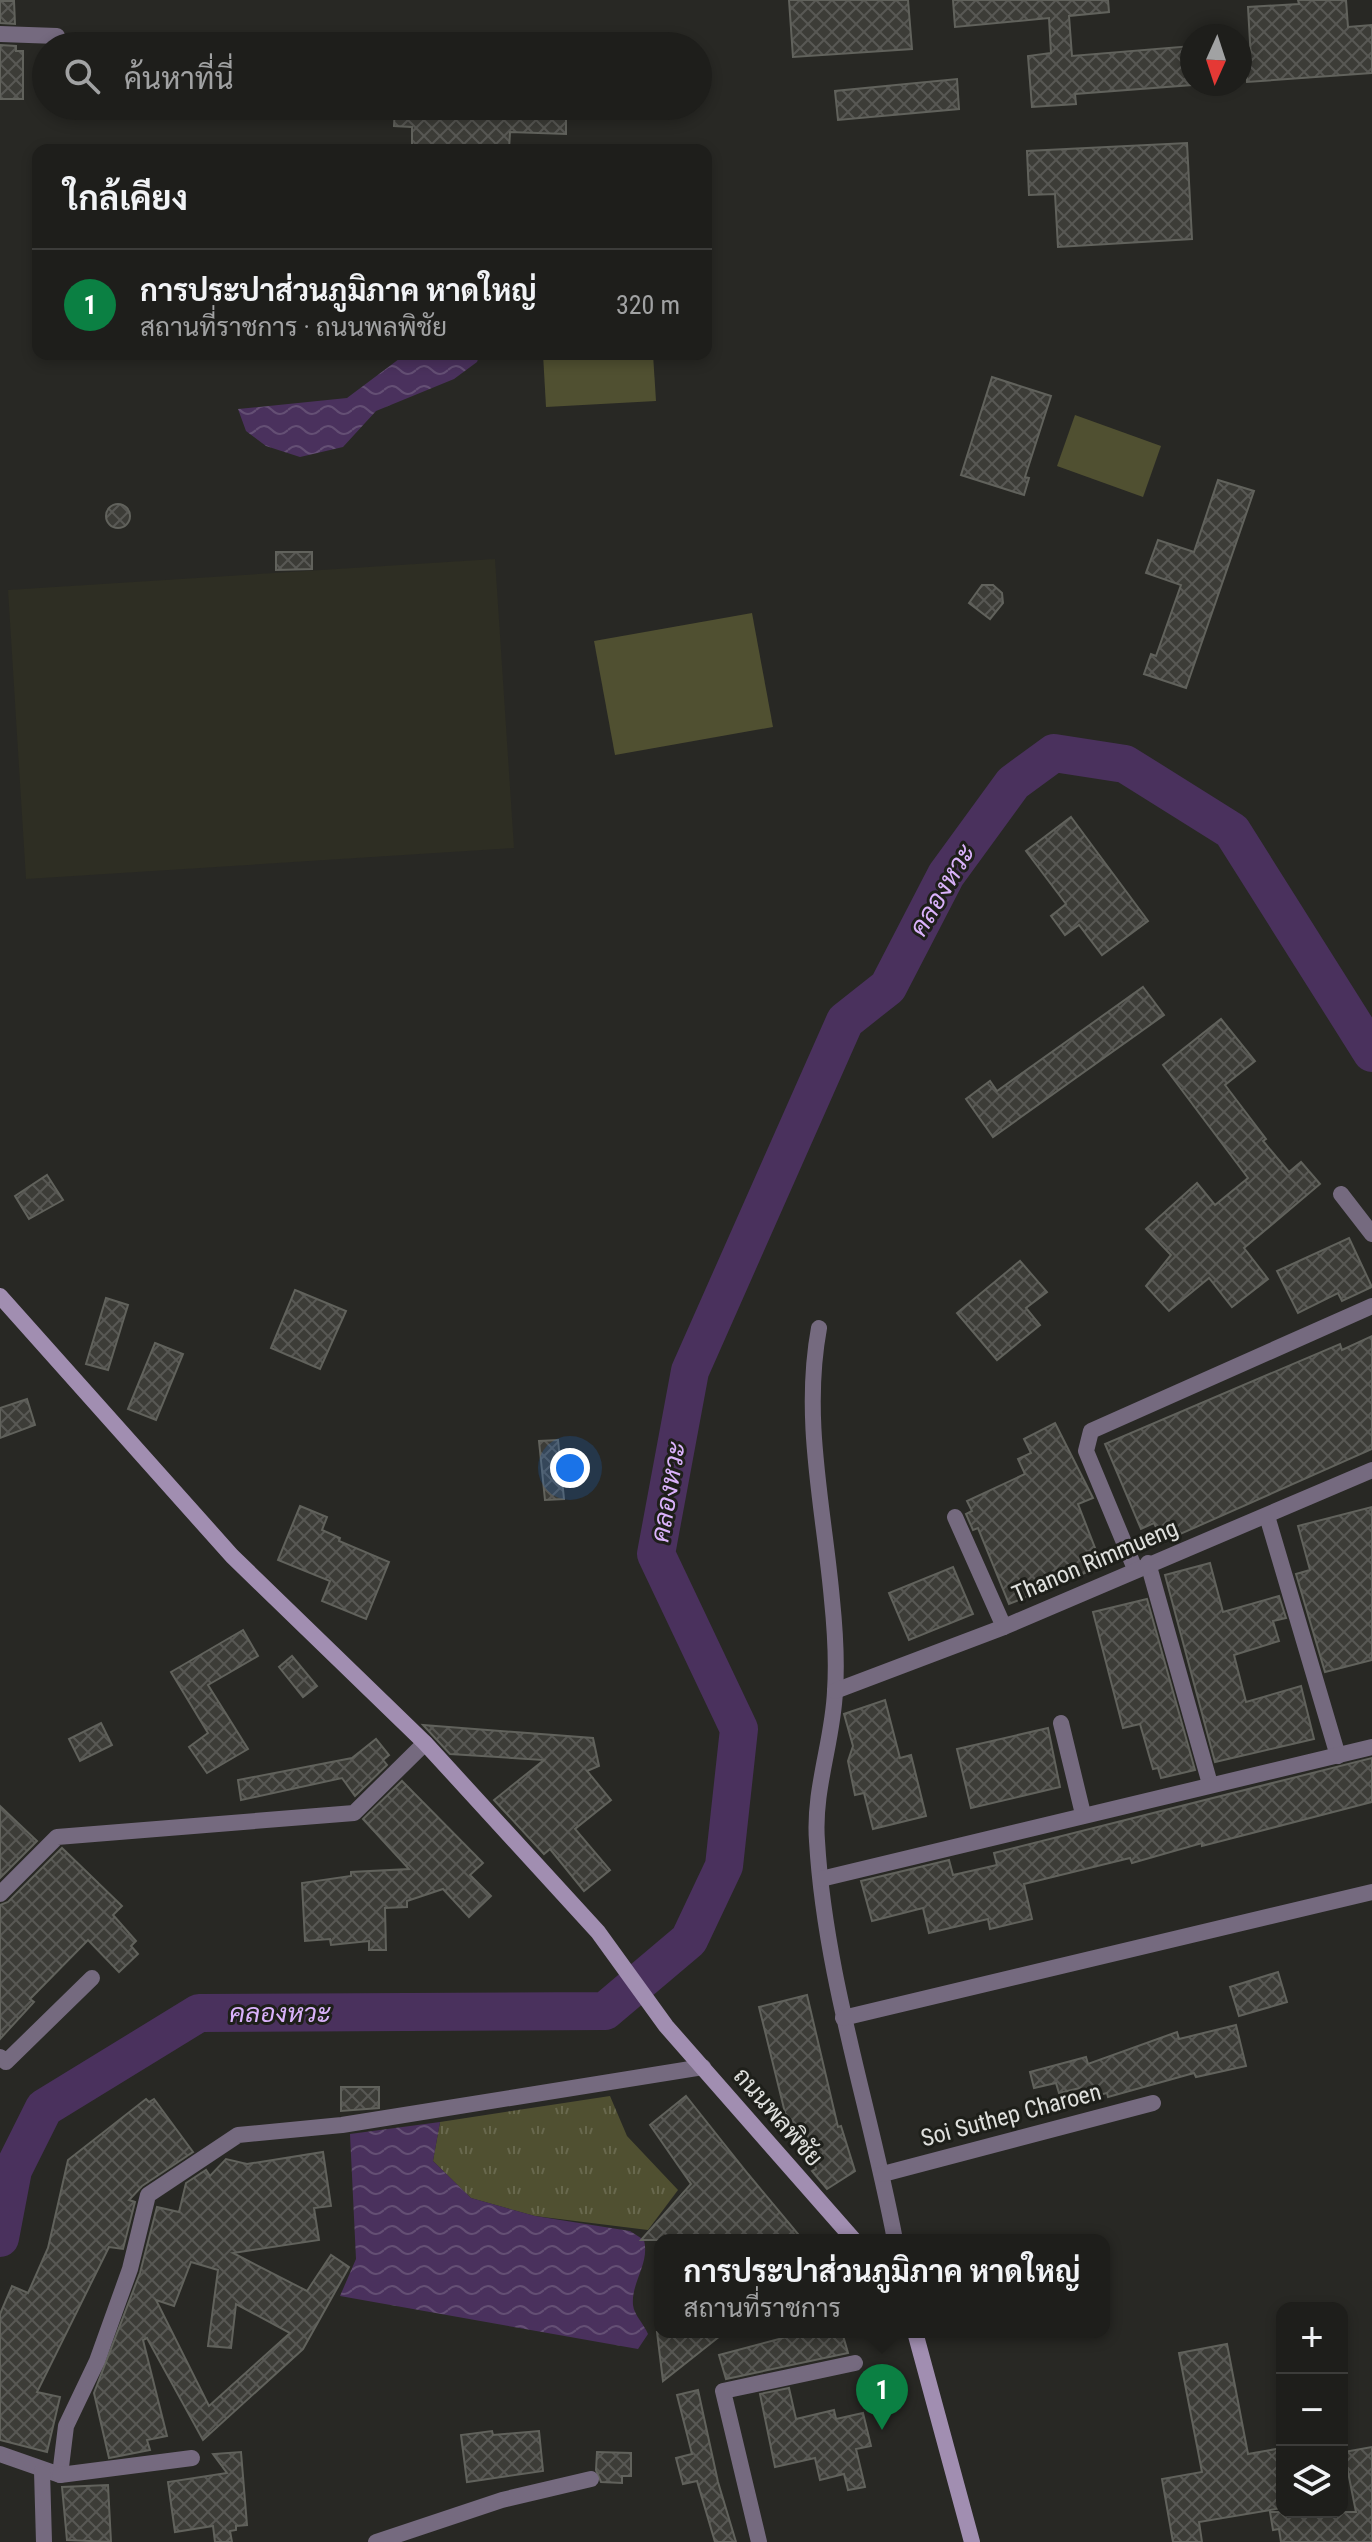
<!DOCTYPE html>
<html lang="th">
<meta charset="utf-8">
<style>
:root{--surface:#1e1e1b;--page:#262724;--text:#f1f3f6;--muted:#a1a2a3;--line:#3c3c3a;--accent:#0b8043}
body{margin:0;font-family:"Roboto Condensed",Sarabun,sans-serif;background:var(--page);color:var(--text)}
.controls{position:absolute;right:24px;bottom:24px;display:grid;overflow:hidden;border-radius:16px;box-shadow:0 4px 12px #0003}
.controls button{width:72px;height:72px;display:grid;place-items:center;padding:0;border:0;border-bottom:2px solid var(--line);background:var(--surface);color:var(--text);font:40px sans-serif}
.compass{position:absolute;left:1180px;top:24px;width:72px;height:72px;border-radius:50%;background:var(--surface);box-shadow:0 4px 12px #0003;rotate:183deg}
.you{position:absolute;left:570px;top:1468px;width:28px;height:28px;margin:-20px;border:6px solid #fff;border-radius:50%;background:#1a73e8;box-shadow:0 0 0 12px #1a73e833}
.badge{display:grid;place-items:center;width:52px;height:52px;border-radius:50%;background:var(--accent);color:#fff;font-size:26px;font-weight:700}
.pin{position:absolute;translate:-50% -66px;filter:drop-shadow(0 2px 4px #0008)}
.pin::after{content:'';position:absolute;top:42px;width:28px;height:24px;background:inherit;clip-path:polygon(0 0,100% 0,50% 100%)}
.popup{position:absolute;left:654px;top:2234px;width:456px;height:104px;box-sizing:border-box;display:grid;place-content:center;border-radius:16px;background:var(--surface);filter:drop-shadow(0 2px 6px #0005);font-size:26px;white-space:nowrap;color:var(--muted)}
.popup b{font-size:30px;color:var(--text)}
.popup::after{content:'';position:absolute;left:50%;top:100%;margin-left:-16px;border:16px solid transparent;border-top-color:var(--surface)}
.list{margin:0;padding:0;list-style:none}
h2{display:flex;justify-content:space-between;align-items:center;height:104px;margin:0;padding:0 32px;font-size:34px}
h2 small{font-size:26px;font-weight:400;color:var(--muted)}
.list li{display:grid;grid-template-columns:52px 1fr auto;gap:24px;align-items:center;box-sizing:border-box;height:112px;padding:0 32px;border-top:2px solid var(--line)}
.list b{display:block;font-size:30px;white-space:nowrap}
.list p{margin:0;font-size:26px;white-space:nowrap;color:var(--muted)}
.list em{font-size:26px;font-style:normal;color:var(--muted)}
.icon{flex:none;width:44px;height:44px;fill:none;stroke:currentColor;stroke-width:2;stroke-linecap:round;stroke-linejoin:round}
.map{position:relative;flex:none;width:1372px;height:2542px;overflow:hidden}
.search{position:absolute;background:var(--surface);box-shadow:0 4px 12px #0003;left:32px;top:32px;width:680px;height:88px;display:flex;align-items:center;gap:20px;box-sizing:border-box;padding:0 28px;border-radius:44px;color:var(--muted);font-size:30px}
.panel{position:absolute;background:var(--surface);box-shadow:0 4px 12px #0003;left:32px;top:144px;width:680px;height:216px;border-radius:16px}
.map>svg:first-child{display:block}
.built{fill:#2e2e23}
.grass{fill:url(#grass-tufts)}
.garden{fill:#505031}
.water{fill:url(#water-waves)}
.lines{fill:none;stroke-linecap:round;stroke-linejoin:round}
.river{stroke:#4a315d;stroke-width:38}
.building{fill:url(#building-cross-hatch);stroke:#61625c;stroke-width:2;fill-rule:evenodd}
.street{stroke:#756a7f;stroke-width:16}
.secondary{stroke:#a18eb1;stroke-width:16}
.labels{text-anchor:middle;stroke-width:6;stroke-linejoin:round;paint-order:stroke}
.street-label{font-size:24px;fill:#dfe0dd;stroke:#1e1f1a}
.water-label{font-size:26px;font-style:italic;fill:#dab2fb;stroke:#1e1f1a}
</style>
<div class="map">
<svg width="1372" height="2542" viewBox="0 0 1372 2542">
<defs>
<pattern id="grass-tufts" width="24" height="20" patternUnits="userSpaceOnUse" patternTransform="scale(2)"><rect width="24" height="20" fill="#505031"/><path d="M3 7l-1-3M5 7V3M7 7l1-3M15 17l-1-3M17 17v-4M19 17l1-3" fill="none" stroke="#69694e"/></pattern>
<pattern id="water-waves" width="16" height="10" patternUnits="userSpaceOnUse" patternTransform="scale(2)"><rect width="16" height="10" fill="#4a315d"/><path d="M0 5q4-4 8 0t8 0" fill="none" stroke="#644f74"/></pattern>
<pattern id="building-cross-hatch" width="8" height="8" patternUnits="userSpaceOnUse" patternTransform="scale(2)"><rect width="8" height="8" fill="#3c3c37"/><path d="M0 0l8 8M0 8l8-8" fill="none" stroke="#585854"/></pattern>
</defs>
<rect width="100%" height="100%" fill="#282824"/>
<polygon class="built" points="495,559 514,848 26,879 8,590"/>
<polygon class="grass" points="610,2096 627,2136 678,2190 648,2230 535,2216 471,2198 433,2161 440,2122"/>
<g class="garden">
<polygon points="543,354 653,354 656,401 546,407"/>
<polygon points="1075,415 1161,446 1143,497 1057,466"/>
<polygon points="752,613 773,727 615,755 594,641"/>
</g>
<g class="water">
<polygon points="399,354 480,354 477,362 454,379 376,411 343,447 300,457 266,446 246,431 238,409 347,398 399,359"/>
<path d="M440,2122l-7,39 38,37 64,18 95,15 14,9c6,24 -13,42 -11,65 1,10 11,19 15,29l-10,15 -298,-53 16,-37 -6,-125z"/>
</g>
<g class="lines">
<polyline class="river" points="0,2238 13,2170 44,2108 199,2013 605,2011 689,1940 724,1866 739,1729 656,1554 690,1371 845,1021 888,987 946,875 1013,783 1054,753 1125,764 1232,831 1372,1053"/>
</g>
<g class="building">
<polygon points="789,0 908,0 912,49 793,57"/>
<polygon points="953,0 1108,0 1109,12 1069,16 1072,56 1192,46 1192,85 1075,94 1076,104 1032,107 1028,56 1051,53 1049,18 955,27"/>
<polygon points="1298,0 1346,0 1348,27 1372,25 1372,73 1247,82 1246,61 1251,60 1248,7 1299,4"/>
<polygon points="0,1 14,1 15,24 0,23"/>
<polygon points="0,45 16,46 16,51 23,51 23,99 0,99"/>
<polygon points="957,79 959,109 838,120 835,91"/>
<polygon points="395,106 540,106 540,111 566,112 566,134 510,132 509,150 412,150 412,127 394,126"/>
<polygon points="1187,143 1192,239 1058,247 1055,194 1029,195 1027,151"/>
<polygon points="992,377 1051,396 1025,477 1029,478 1024,495 961,475"/>
<polygon points="1218,480 1254,491 1186,688 1144,674 1151,654 1156,656 1181,585 1146,573 1158,540 1194,552"/>
<circle cx="118" cy="516" r="12"/>
<polygon points="276,552 312,552 312,569 276,570"/>
<polygon points="982,585 993,585 1002,593 1003,603 990,619 969,603"/>
<polygon points="1071,817 1148,921 1102,955 1079,925 1065,935 1051,916 1066,904 1026,851"/>
<polygon points="1143,987 1164,1015 993,1137 966,1099 990,1081 997,1091"/>
<polygon points="1221,1019 1255,1061 1225,1085 1266,1139 1263,1141 1289,1172 1301,1162 1320,1184 1244,1248 1268,1279 1232,1307 1209,1278 1169,1311 1146,1286 1171,1255 1146,1229 1197,1183 1215,1205 1248,1178 1163,1065"/>
<polygon points="47,1175 63,1200 29,1219 15,1196"/>
<polygon points="1349,1238 1372,1287 1342,1301 1338,1293 1298,1313 1277,1271"/>
<polygon points="1020,1261 1047,1292 1026,1308 1040,1325 997,1360 957,1313"/>
<polygon points="295,1290 346,1311 320,1369 271,1348"/>
<polygon points="106,1298 128,1305 108,1370 86,1364"/>
<polygon points="1372,1336 1372,1449 1178,1535 1176,1530 1160,1536 1154,1523 1141,1529 1105,1444 1340,1344 1342,1350"/>
<polygon points="155,1343 183,1354 156,1420 128,1409"/>
<polygon points="27,1399 35,1425 0,1438 0,1408"/>
<polygon points="1055,1423 1093,1498 1078,1504 1102,1566 1009,1604 978,1528 973,1530 966,1514 972,1511 967,1501 1025,1474 1018,1459 1031,1453 1024,1439"/>
<polygon points="558,1440 564,1499 545,1500 539,1441"/>
<polygon points="300,1506 327,1517 322,1530 340,1538 339,1541 389,1562 366,1619 322,1601 330,1581 278,1560"/>
<polygon points="1372,1507 1372,1660 1325,1672 1296,1574 1310,1570 1298,1526"/>
<polygon points="1210,1563 1223,1612 1279,1596 1286,1618 1273,1621 1279,1641 1234,1655 1246,1702 1301,1686 1314,1739 1215,1762 1165,1575"/>
<polygon points="953,1567 973,1614 909,1640 889,1593"/>
<polygon points="1147,1599 1195,1770 1161,1778 1158,1768 1153,1769 1140,1724 1123,1728 1093,1612"/>
<polygon points="243,1630 258,1656 208,1685 248,1749 207,1773 189,1747 208,1733 171,1672"/>
<polygon points="292,1656 317,1686 303,1697 279,1667"/>
<polygon points="885,1700 900,1758 911,1755 926,1816 873,1829 864,1793 855,1795 848,1761 853,1746 844,1714"/>
<polygon points="101,1723 112,1745 80,1761 69,1739"/>
<polygon points="423,1725 593,1738 599,1766 587,1771 611,1800 575,1829 610,1870 584,1891 550,1849 544,1854 494,1800 544,1760 450,1754"/>
<polygon points="1048,1728 1060,1787 971,1808 957,1749"/>
<polygon points="376,1739 389,1755 383,1760 387,1765 355,1796 342,1778 241,1800 238,1780 352,1758"/>
<polygon points="1372,1758 1372,1802 1202,1846 1202,1843 1132,1863 1130,1858 1024,1884 1032,1919 990,1929 988,1919 929,1933 923,1908 872,1921 861,1881 949,1860 953,1875 997,1865 994,1853"/>
<polygon points="402,1781 483,1863 470,1875 491,1896 469,1917 443,1889 407,1901 407,1907 385,1908 386,1950 369,1950 369,1941 331,1945 330,1939 305,1941 302,1883 351,1876 351,1872 409,1869 363,1819"/>
<polygon points="0,1806 37,1841 0,1878"/>
<polygon points="62,1848 122,1906 113,1915 136,1941 131,1946 138,1954 119,1972 88,1940 30,1999 34,2002 0,2039 0,1905 8,1902"/>
<polygon points="1278,1972 1287,2002 1239,2016 1230,1987"/>
<polygon points="807,1995 838,2127 841,2126 855,2171 827,2189 812,2171 816,2169 804,2133 791,2137 759,2007"/>
<polygon points="1236,2025 1246,2066 1196,2077 1194,2073 1108,2097 1107,2093 1083,2099 1080,2088 1059,2093 1056,2083 1034,2088 1030,2072 1086,2057 1088,2064 1177,2032 1179,2039"/>
<polygon points="341,2087 379,2087 379,2108 341,2111"/>
<polygon points="686,2096 748,2174 803,2240 641,2240 691,2184 650,2125"/>
<polygon points="146,2099 149,2102 154,2099 193,2152 142,2186 129,2200 135,2202 123,2249 109,2247 37,2392 60,2397 47,2452 0,2440 0,2314 12,2286 28,2293 48,2248 68,2160"/>
<path d="M323,2152l8,54 -17,2 5,32 -86,13 74,38 24,-36 18,12 -46,82 -100,91 -56,-102 -4,2 24,96 -20,4 3,10 -41,8 -15,-65 46,-120 17,-66 22,5 7,-29 20,-13 4,6 16,-17 21,5zM191,2262l27,8 -10,76 23,2 5,-44 54,29 -81,73 -53,-106 18,6z"/>
<polygon points="657,2332 725,2332 663,2381"/>
<polygon points="805,2332 842,2332 848,2353 726,2379 719,2355"/>
<polygon points="1227,2344 1248,2454 1282,2448 1282,2508 1199,2522 1202,2542 1173,2542 1162,2479 1202,2472 1179,2353"/>
<polygon points="789,2388 796,2419 834,2410 836,2419 863,2413 871,2446 856,2449 865,2487 848,2490 844,2474 820,2480 815,2458 775,2467 760,2394"/>
<polygon points="698,2390 718,2482 736,2542 715,2542 697,2481 683,2484 676,2458 692,2454 677,2395"/>
<polygon points="492,2431 493,2435 539,2431 543,2471 467,2482 461,2435"/>
<polygon points="1372,2447 1372,2542 1281,2542 1279,2529 1273,2530 1270,2512 1356,2512 1344,2452"/>
<polygon points="241,2452 247,2525 236,2526 236,2530 230,2531 232,2542 215,2542 213,2526 175,2532 168,2482 227,2473 213,2454"/>
<polygon points="597,2452 631,2453 631,2476 622,2476 622,2483 601,2482 596,2470"/>
<polygon points="108,2485 111,2542 67,2540 62,2487"/>
</g>
<g class="lines">
<g class="street">
<polyline points="0,34 57,36"/>
<polyline points="1341,1194 1372,1234"/>
<path d="M819,1328c-17,92 5,181 13,272 3,29 5,61 3,91 -2,50 -22,99 -18,150 8,136 53,266 78,399"/>
<polyline points="1267,1516 1338,1756"/>
<polyline points="955,1517 1004,1627"/>
<polyline points="1148,1563 1210,1784"/>
<polyline points="1135,1569 1086,1451 1091,1431 1372,1306"/>
<polyline points="835,1691 1004,1627 1372,1470"/>
<polyline points="1061,1723 1083,1814"/>
<polyline points="821,1879 1372,1747"/>
<polyline points="0,1894 57,1837 354,1813 425,1743"/>
<polyline points="843,2018 1372,1892"/>
<polyline points="0,2057 6,2062 92,1978"/>
<polyline points="883,2174 1153,2103"/>
<polyline points="0,2454 60,2475 66,2426 97,2361 130,2269 148,2195 238,2135 342,2125 703,2067"/>
<polyline points="42,2471 44,2542"/>
<polyline points="60,2475 192,2458"/>
<polyline points="376,2542 502,2500 591,2479"/>
<polyline points="759,2542 723,2391 855,2363"/>
</g>
<g class="secondary">
<polyline points="0,1296 232,1556 425,1743 598,1932 666,2026 854,2240"/>
<polyline points="915,2332 972,2542"/>
</g>
</g>
<g class="labels">
<g class="street-label">
<text transform="translate(1095 1561) rotate(-23)" y="8">Thanon Rimmueng</text>
<text transform="translate(1011 2115) rotate(-15)" y="8">Soi Suthep Charoen</text>
<text transform="translate(778 2117) rotate(49)" y="8">ถนนพลพิชัย</text>
</g>
<g class="water-label">
<text transform="translate(942 890) rotate(-59)" y="9">คลองหวะ</text>
<text transform="translate(668 1492) rotate(-80)" y="9">คลองหวะ</text>
<text x="280" y="2022">คลองหวะ</text>
</g>
</g>
</svg>
<div class="controls">
<button>+</button>
<button>−</button>
<button><svg class="icon" aria-label="layers" viewBox="0 0 24 24"><path d="M12 4l9 5-9 5-9-5zM3 14l9 5 9-5"/></svg></button>
</div>
<svg class="compass" viewBox="-18 -18 36 36"><path d="M0-13l5 13h-10z" fill="#e53935"/><path d="M0 13l5-13h-10z" fill="#a1a2a3"/></svg>
<div class="you"></div>
<div class="pin badge" style="left:882px;top:2430px">1</div>
<div class="popup"><b>การประปาส่วนภูมิภาค หาดใหญ่</b>สถานที่ราชการ</div>
<div class="search"><svg class="icon" aria-label="search" viewBox="0 0 24 24"><circle cx="10" cy="10" r="6"/><path d="M15 15l6 6"/></svg>ค้นหาที่นี่</div>
<section class="panel">
<h2>ใกล้เคียง<small></small></h2>
<ul class="list">
<li><span class="badge">1</span><div><b>การประปาส่วนภูมิภาค หาดใหญ่</b><p>สถานที่ราชการ · ถนนพลพิชัย</p></div><em>320 m</em></li>
</ul>
</section>
</div>
